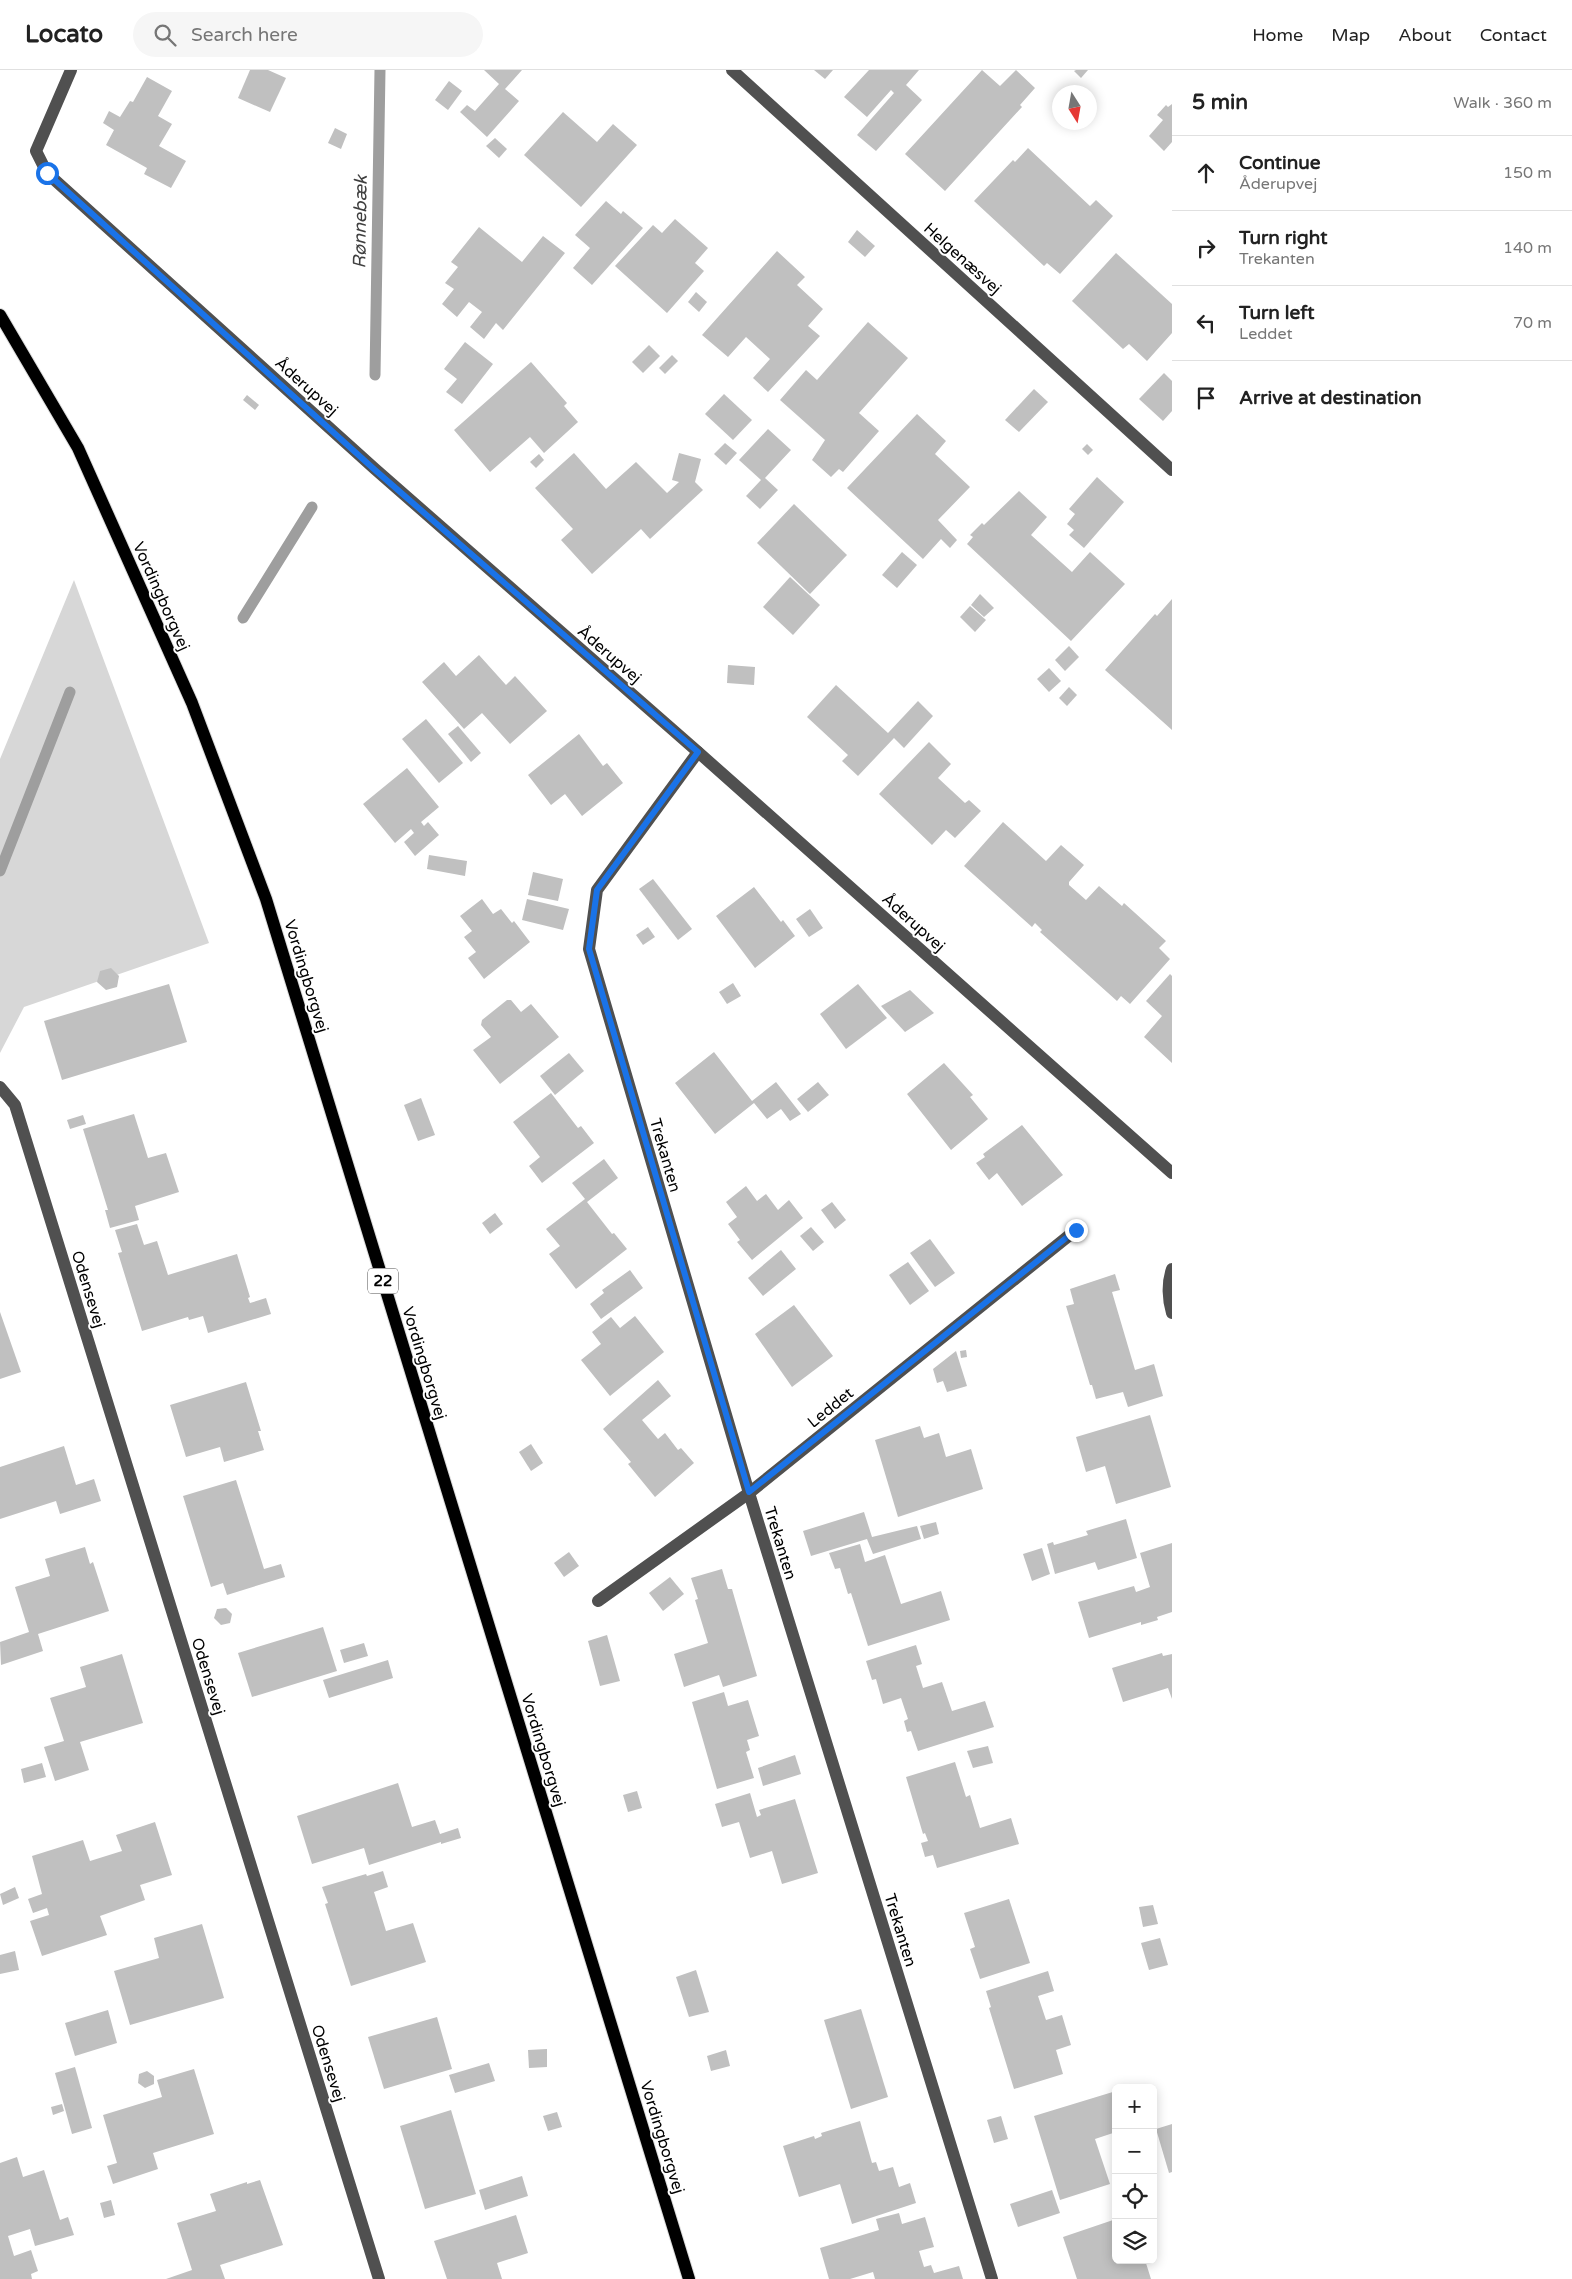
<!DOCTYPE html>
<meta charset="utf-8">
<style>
:root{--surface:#fff;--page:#f6f6f6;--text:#222;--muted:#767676;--line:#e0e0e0}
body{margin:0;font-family:"Varela Round",sans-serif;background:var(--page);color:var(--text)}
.controls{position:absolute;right:15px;bottom:15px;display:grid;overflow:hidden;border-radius:8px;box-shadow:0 2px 12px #0003}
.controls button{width:45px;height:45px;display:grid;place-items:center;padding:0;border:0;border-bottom:1px solid var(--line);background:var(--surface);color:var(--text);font:25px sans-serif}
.compass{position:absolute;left:1052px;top:15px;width:45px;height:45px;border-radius:50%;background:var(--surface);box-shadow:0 2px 12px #0003;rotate:169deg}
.stop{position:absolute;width:15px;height:15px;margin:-11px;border:4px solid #1a73e8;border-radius:50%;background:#fff}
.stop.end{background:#1a73e8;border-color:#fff;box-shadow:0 1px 5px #0008}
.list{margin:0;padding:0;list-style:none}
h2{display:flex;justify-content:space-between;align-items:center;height:65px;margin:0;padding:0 20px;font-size:21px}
h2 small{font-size:16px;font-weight:400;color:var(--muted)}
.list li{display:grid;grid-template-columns:32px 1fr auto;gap:15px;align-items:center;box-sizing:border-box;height:75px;padding:0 20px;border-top:1px solid var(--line)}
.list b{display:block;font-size:19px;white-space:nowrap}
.list p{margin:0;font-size:16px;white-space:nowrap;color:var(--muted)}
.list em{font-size:16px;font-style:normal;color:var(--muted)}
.icon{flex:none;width:28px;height:28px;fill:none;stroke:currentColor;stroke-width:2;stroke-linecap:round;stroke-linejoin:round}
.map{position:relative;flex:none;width:1172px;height:2209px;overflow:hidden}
header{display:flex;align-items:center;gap:30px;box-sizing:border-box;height:70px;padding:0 25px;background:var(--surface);border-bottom:1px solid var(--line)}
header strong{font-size:24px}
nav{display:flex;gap:28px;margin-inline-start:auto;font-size:18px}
.search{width:350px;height:45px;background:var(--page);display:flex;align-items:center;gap:12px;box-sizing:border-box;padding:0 18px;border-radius:28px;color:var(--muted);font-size:19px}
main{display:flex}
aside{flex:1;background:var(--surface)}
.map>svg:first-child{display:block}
.green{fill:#d7d7d7}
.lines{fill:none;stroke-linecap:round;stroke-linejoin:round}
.stream{stroke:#9e9e9e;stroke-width:11}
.building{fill:#c0c0c0}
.major-casing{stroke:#dbdbdb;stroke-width:14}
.minor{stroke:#505050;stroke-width:12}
.major{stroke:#000;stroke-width:12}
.route{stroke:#1a73e8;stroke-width:6}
.labels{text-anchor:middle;stroke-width:4;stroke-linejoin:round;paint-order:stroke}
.shield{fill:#fff;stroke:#4c4c4c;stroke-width:1}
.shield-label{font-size:15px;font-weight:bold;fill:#000}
.street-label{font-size:16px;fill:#000;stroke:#fff}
.water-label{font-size:18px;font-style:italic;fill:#3f3f3f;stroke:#fff}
</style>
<header>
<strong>Locato</strong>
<div class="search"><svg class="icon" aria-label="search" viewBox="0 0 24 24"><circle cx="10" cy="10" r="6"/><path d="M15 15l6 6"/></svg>Search here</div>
<nav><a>Home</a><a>Map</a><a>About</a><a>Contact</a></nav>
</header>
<main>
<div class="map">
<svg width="1172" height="2209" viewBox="0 0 1172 2209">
<rect width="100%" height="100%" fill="#fff"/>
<polygon class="green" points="74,510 209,873 24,937 0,983 0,689"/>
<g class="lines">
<g class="stream">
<polyline points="375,305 380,0"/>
<polyline points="243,548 312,437"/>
<polyline points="0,801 70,622"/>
</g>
</g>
<g class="building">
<polygon points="250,0 268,0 286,8 270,42 238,28"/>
<polygon points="484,0 522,0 505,19 519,31 487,67 460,42 467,35 475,41 499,14"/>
<polygon points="814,0 833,0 825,9"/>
<polygon points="869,0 919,0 906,15 922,30 876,81 857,65 894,23 891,20 867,47 844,27"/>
<polygon points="982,0 1000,16 1016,0 1035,18 1020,35 1022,37 945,121 905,84"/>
<polygon points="1076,0 1088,0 1081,8 1074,1"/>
<polygon points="147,7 172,21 158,46 172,54 159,76 186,91 171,118 144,104 147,98 106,75 114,60 103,53 109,41 120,47 130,31 133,32"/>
<polygon points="449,11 462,21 448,40 435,30"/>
<polygon points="1172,34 1172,72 1164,81 1149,66 1163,50 1157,45 1166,35 1168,37"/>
<polygon points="563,42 597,72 613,54 637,75 581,137 524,85"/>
<polygon points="335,58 347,64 341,79 328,73"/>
<polygon points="495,68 507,79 499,88 486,76"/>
<polygon points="1028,78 1090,136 1096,130 1113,146 1060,204 1047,193 1044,196 974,131 1013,90 1015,92"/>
<polygon points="606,131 621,144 623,141 643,158 592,215 573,198 590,178 575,165"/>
<polygon points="675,149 708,178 695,193 704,201 667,243 615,196 653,155 662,163"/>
<polygon points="479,157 522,192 543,166 565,183 503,260 496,253 484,269 470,257 482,242 469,232 457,247 442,234 454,219 445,213 458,197 451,192"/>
<polygon points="857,160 875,176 865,187 848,172"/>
<polygon points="777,181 805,207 797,215 823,239 808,256 820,266 768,322 753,308 770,289 746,267 728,287 702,265"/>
<polygon points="1116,183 1172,234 1172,263 1147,291 1129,274 1123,279 1072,231"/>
<polygon points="696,222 707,232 699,242 688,232"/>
<polygon points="868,252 908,288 859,343 879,361 843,402 839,399 831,407 812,390 825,370 780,330 806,300 817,310"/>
<polygon points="465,272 493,294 462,334 446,322 457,309 444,299"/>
<polygon points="649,275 660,286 643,303 632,292"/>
<polygon points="672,285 678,291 665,304 659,298"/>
<polygon points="531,292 567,333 564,336 578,352 544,383 530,367 490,402 454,360"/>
<polygon points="1164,303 1172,311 1172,341 1163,351 1139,329"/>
<polygon points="1034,319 1048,332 1019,362 1005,350"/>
<polygon points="724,324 752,350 733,370 705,344"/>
<polygon points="247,325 259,335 255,340 243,330"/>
<polygon points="917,344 946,371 935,384 970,417 938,450 957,470 950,478 941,469 923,489 847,418"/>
<polygon points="768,359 791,380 765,408 778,420 760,439 746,426 761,410 739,390"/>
<polygon points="725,373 737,383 726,395 714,384"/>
<polygon points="1087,374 1093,380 1088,385 1082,379"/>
<polygon points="574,383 606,419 636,392 667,423 679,412 672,410 679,383 701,389 695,412 703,420 650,469 641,459 592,504 561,470 573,459 535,418"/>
<polygon points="539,384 544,390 536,398 530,392"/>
<polygon points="1097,407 1124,432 1084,478 1069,465 1074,460 1067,454 1075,444 1069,439"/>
<polygon points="1019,421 1047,447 1031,465 1072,502 1090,482 1125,514 1071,571 967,474 973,467 970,465 982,453 984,455"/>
<polygon points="794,434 847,485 810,524 757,473"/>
<polygon points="902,482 917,495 897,518 882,505"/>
<polygon points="790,507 820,535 793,565 763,537"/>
<polygon points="980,524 994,538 984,547 971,535"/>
<polygon points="1172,529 1172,660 1105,600 1155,544 1157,546"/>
<polygon points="970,536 986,550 975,562 960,547"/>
<polygon points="1069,576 1079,587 1065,601 1055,590"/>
<polygon points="479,585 506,615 515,606 547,641 510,674 482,643 464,659 422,612 444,592 456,606"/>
<polygon points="728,595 755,597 754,615 727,613"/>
<polygon points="1049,598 1061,611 1049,622 1037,609"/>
<polygon points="836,615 888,663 918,631 933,646 904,678 894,668 858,706 842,691 848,685 807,647"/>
<polygon points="1069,617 1077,625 1067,636 1059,628"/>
<polygon points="426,649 463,693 439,713 402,669"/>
<polygon points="458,656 481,683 471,692 448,664"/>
<polygon points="579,664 603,696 607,693 623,713 582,746 565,724 551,735 528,705"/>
<polygon points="929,672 951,694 938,708 965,733 969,730 981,741 955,768 946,760 932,775 879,724"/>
<polygon points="407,698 439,737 421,752 424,756 428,752 439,765 415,786 404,772 414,763 411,759 395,773 363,734"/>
<polygon points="1003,752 1046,791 1061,775 1084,795 1069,812 1069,815 1086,830 1099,816 1122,836 1124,833 1166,871 1159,878 1170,889 1130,934 1121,926 1117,931 1040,862 1042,860 1035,853 1032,857 964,796"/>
<polygon points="429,785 467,791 465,806 427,799"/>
<polygon points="533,802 563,809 558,831 528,825"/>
<polygon points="653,809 692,859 678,870 639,819"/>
<polygon points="754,817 781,852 783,850 795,866 755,898 716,846"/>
<polygon points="482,829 493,844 501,839 512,853 514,851 530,872 484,909 468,888 476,882 464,867 472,861 460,846"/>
<polygon points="527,829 569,839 563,860 522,850"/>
<polygon points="810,839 823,858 809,867 796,849"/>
<polygon points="648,857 655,867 643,875 636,865"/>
<polygon points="111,898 119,906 117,917 106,920 97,912 100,901"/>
<polygon points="1170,904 1172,906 1172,993 1144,967 1162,946 1146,931"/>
<polygon points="733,913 741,926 727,934 719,922"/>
<polygon points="169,914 187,972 62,1010 44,951"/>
<polygon points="858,914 887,948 846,979 820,944"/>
<polygon points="910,920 934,943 905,962 881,936"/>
<polygon points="507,930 511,930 521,942 531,934 559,967 500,1014 473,980 491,967 481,955 482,950"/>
<polygon points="714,982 752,1031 776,1012 801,1044 790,1051 781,1039 767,1049 754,1033 715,1064 675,1013"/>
<polygon points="569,983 584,1001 555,1025 540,1006"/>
<polygon points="944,993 973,1025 970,1027 988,1049 951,1080 907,1024"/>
<polygon points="818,1012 829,1025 808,1042 797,1029"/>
<polygon points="551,1023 578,1058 581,1056 594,1073 542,1113 529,1096 540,1087 513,1052"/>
<polygon points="421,1028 435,1065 418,1071 404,1035"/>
<polygon points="134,1044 148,1088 166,1083 179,1122 135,1136 139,1150 110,1158 105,1140 108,1140 83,1059"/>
<polygon points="83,1045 86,1054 70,1059 67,1050"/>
<polygon points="1022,1055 1063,1105 1022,1136 997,1103 989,1110 976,1093 985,1087 983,1084"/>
<polygon points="604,1089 618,1108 587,1132 612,1164 614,1163 627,1179 576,1219 549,1184 560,1176 546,1159 585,1129 572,1113"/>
<polygon points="746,1116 757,1131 766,1124 778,1140 789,1130 803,1148 752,1190 737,1172 740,1170 728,1154 737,1147 726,1132"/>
<polygon points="832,1132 846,1150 835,1159 821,1140"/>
<polygon points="495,1143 503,1154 490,1164 482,1153"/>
<polygon points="137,1154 144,1175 157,1171 168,1205 237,1184 250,1227 248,1228 250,1233 266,1228 271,1244 208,1263 203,1246 189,1250 188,1247 142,1261 118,1183 122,1182 115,1160"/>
<polygon points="811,1157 824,1172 813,1181 800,1166"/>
<polygon points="930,1169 955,1203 935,1217 910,1183"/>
<polygon points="781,1180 796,1199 763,1226 748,1208"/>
<polygon points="908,1192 929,1221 910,1235 889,1205"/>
<polygon points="630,1200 643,1218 601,1249 590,1234 604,1223 602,1220"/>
<polygon points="1115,1204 1120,1220 1112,1222 1135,1300 1154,1294 1163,1326 1128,1337 1123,1322 1096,1329 1092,1315 1090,1315 1066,1236 1074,1234 1070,1219"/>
<polygon points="794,1235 833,1286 792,1317 755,1264"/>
<polygon points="0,1242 21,1302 0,1309"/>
<polygon points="635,1246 664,1282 610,1326 581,1290 601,1274 592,1262 611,1247 620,1258"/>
<polygon points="966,1280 967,1287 961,1288 960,1281"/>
<polygon points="956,1281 967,1316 947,1322 943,1311 937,1313 933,1299"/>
<polygon points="658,1310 671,1326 642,1350 658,1369 665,1363 678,1380 681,1378 694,1393 655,1427 628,1394 631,1392 603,1359"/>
<polygon points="246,1312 261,1361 258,1361 264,1380 224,1392 220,1377 186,1387 170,1335"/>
<polygon points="1150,1345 1171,1417 1116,1434 1105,1396 1086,1402 1076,1367"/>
<polygon points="920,1356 924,1368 939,1363 946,1387 971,1379 983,1419 898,1447 875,1370"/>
<polygon points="531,1374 543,1393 531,1401 519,1382"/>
<polygon points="64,1376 76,1415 94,1409 101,1431 60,1444 56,1431 0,1449 0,1397"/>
<polygon points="236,1410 264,1499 281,1494 285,1507 227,1525 223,1513 211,1517 183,1426"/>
<polygon points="864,1442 872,1467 917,1456 921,1469 873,1484 867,1469 811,1486 803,1461"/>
<polygon points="1126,1449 1137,1488 1098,1500 1095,1492 1055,1504 1047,1474 1053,1472 1054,1475 1088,1465 1086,1461"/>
<polygon points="936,1452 939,1464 924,1469 920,1456"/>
<polygon points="1172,1473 1172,1542 1157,1547 1158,1550 1141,1555 1141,1552 1089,1568 1078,1532 1134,1516 1136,1522 1150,1517 1140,1483"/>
<polygon points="860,1474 865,1492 885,1485 901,1534 941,1521 950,1550 868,1576 851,1523 848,1524 840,1498 835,1499 829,1483"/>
<polygon points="85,1477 90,1494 93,1492 109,1541 38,1564 43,1581 1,1595 0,1572 29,1562 15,1517 50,1506 45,1489"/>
<polygon points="1042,1478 1050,1504 1032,1511 1023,1484"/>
<polygon points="569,1482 579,1496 564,1507 554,1493"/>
<polygon points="722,1499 728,1519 732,1519 757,1606 723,1617 719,1605 684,1617 674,1584 708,1573 695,1530 698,1529 691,1508"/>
<polygon points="670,1507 684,1524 663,1541 649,1523"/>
<polygon points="226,1538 232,1544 230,1553 221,1555 214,1548 217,1539"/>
<polygon points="323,1557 337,1601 252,1627 238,1583"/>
<polygon points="607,1565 620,1611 600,1616 588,1571"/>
<polygon points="364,1573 368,1586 344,1593 340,1580"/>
<polygon points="916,1575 922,1594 916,1596 923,1618 942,1612 952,1641 985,1631 994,1657 918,1681 911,1661 907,1662 904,1651 908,1649 901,1628 883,1634 876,1609 872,1610 866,1591"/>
<polygon points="1162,1583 1163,1586 1172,1584 1172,1629 1168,1618 1123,1632 1112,1598"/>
<polygon points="122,1584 143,1653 80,1672 89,1700 55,1711 44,1677 64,1671 50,1628 86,1617 80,1597"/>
<polygon points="388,1590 393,1608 329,1628 323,1610"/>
<polygon points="724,1622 728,1636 748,1630 759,1666 747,1670 750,1680 746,1682 754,1708 717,1719 692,1632"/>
<polygon points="988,1676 993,1693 973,1698 967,1681"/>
<polygon points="795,1685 801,1704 763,1716 758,1698"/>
<polygon points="955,1692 966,1727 970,1725 980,1758 1011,1748 1019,1774 937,1798 933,1785 925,1787 921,1773 928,1771 925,1763 923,1764 906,1707"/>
<polygon points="42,1693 46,1707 24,1713 21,1699"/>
<polygon points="398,1713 412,1757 435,1750 440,1764 458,1758 461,1768 441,1774 441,1772 369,1795 364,1778 312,1794 297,1746"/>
<polygon points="637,1721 642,1738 628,1742 623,1725"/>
<polygon points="750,1723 757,1747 761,1745 759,1740 795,1729 818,1803 782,1814 772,1781 750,1788 739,1752 722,1757 715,1734"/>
<polygon points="155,1752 172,1805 140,1815 145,1830 100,1846 107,1865 42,1886 30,1851 49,1845 47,1838 33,1843 28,1829 42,1824 32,1786 83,1770 90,1791 122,1781 116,1765"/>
<polygon points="383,1801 388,1817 374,1822 386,1861 413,1853 426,1892 351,1916 325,1834 328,1833 322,1817 366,1804 367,1806"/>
<polygon points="15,1817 19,1828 3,1835 0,1824"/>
<polygon points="1009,1829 1030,1893 980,1909 970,1879 975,1877 964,1843"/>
<polygon points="1153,1835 1158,1854 1143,1857 1139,1837"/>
<polygon points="202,1854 224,1928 130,1955 114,1901 159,1888 154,1868"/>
<polygon points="1160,1868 1168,1895 1149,1900 1141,1873"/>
<polygon points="15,1881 19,1900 0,1904 0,1885"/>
<polygon points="696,1900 709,1942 689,1947 676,1907"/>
<polygon points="1048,1901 1054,1921 1038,1926 1046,1950 1062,1945 1071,1975 1056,1980 1063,2004 1014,2019 989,1938 991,1937 986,1921"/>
<polygon points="861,1939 888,2027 851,2039 824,1950"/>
<polygon points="108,1940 117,1973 75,1986 65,1953"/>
<polygon points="437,1947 452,1999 384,2019 368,1967"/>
<polygon points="547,1979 547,1997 529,1998 528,1980"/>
<polygon points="726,1980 730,1996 711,2001 707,1986"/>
<polygon points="489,1993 495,2011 455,2023 449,2005"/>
<polygon points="75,1997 92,2058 72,2064 55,2003"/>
<polygon points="194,1999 214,2064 153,2083 158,2099 113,2114 107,2096 117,2093 103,2045 162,2027 157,2010"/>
<polygon points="147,2001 154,2006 154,2014 145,2018 138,2013 139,2004"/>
<polygon points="1116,2021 1116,2062 1095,2069 1110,2114 1060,2130 1034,2046"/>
<polygon points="62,2034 64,2041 53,2045 51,2037"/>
<polygon points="451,2040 476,2124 425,2139 400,2056"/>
<polygon points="557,2042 562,2057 548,2061 543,2046"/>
<polygon points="1001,2046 1008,2069 994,2073 987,2050"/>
<polygon points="860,2051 872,2093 876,2092 879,2101 893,2097 899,2117 910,2113 916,2133 852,2154 840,2114 799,2127 783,2076 814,2066 815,2069 822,2066 821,2063"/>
<polygon points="1172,2054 1172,2102 1169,2103 1156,2059"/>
<polygon points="17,2087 23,2107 44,2100 60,2150 68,2147 74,2165 35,2176 30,2159 8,2166 14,2186 31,2180 38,2201 31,2204 32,2209 0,2209 0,2093"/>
<polygon points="522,2106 528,2126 485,2140 479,2120"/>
<polygon points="260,2110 283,2175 220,2195 225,2209 166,2209 192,2200 177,2153 216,2141 210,2124 247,2112 247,2114"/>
<polygon points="1052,2120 1060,2143 1018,2157 1010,2134"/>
<polygon points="111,2130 115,2145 104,2148 100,2133"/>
<polygon points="899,2143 902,2154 925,2147 934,2177 919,2181 924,2197 931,2195 934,2203 959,2196 963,2209 875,2209 873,2202 850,2209 829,2209 820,2178 879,2160 876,2149"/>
<polygon points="516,2145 528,2183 497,2193 502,2209 447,2209 434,2171"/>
<polygon points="1116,2149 1116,2190 1145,2190 1151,2209 1077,2209 1063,2167"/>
</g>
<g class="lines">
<defs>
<polyline id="major" points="0,245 78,378 192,633 266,829 689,2209"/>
</defs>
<use href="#major" class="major-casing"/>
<g class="minor">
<polyline points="71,0 36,81 47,103 375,399 698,682 1172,1103"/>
<polyline points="732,0 1172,400"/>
<polyline points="698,682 597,820 589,879 749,1423 992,2209"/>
<polyline points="0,1017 15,1035 379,2209"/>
<path d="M1172,1199c-5,14 -4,31 0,44"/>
<polyline points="598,1531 749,1423 1076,1160"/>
</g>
<use href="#major" class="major"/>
</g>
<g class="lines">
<polyline class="route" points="47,103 375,400 698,682 597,820 589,879 749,1422 1076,1160"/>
</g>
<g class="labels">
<rect class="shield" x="368" y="1198.5" width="30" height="25" rx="4"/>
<g class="shield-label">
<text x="383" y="1216">22</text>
</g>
<g class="street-label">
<text transform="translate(963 188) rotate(42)" y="6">Helgenæsvej</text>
<text transform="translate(307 316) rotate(42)" y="6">Åderupvej</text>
<text transform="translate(162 526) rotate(66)" y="6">Vordingborgvej</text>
<text transform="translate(610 584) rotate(41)" y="6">Åderupvej</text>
<text transform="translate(914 852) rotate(42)" y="6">Åderupvej</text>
<text transform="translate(307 906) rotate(73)" y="6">Vordingborgvej</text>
<text transform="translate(666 1085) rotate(74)" y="6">Trekanten</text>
<text transform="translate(89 1219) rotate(73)" y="6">Odensevej</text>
<text transform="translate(425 1293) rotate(73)" y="6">Vordingborgvej</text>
<text transform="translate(830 1337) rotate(-39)" y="6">Leddet</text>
<text transform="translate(781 1473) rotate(73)" y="6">Trekanten</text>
<text transform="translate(209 1606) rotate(73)" y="6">Odensevej</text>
<text transform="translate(544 1680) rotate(73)" y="6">Vordingborgvej</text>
<text transform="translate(901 1860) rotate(73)" y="6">Trekanten</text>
<text transform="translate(329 1993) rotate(73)" y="6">Odensevej</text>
<text transform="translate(663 2067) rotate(73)" y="6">Vordingborgvej</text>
</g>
<g class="water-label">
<text transform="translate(360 152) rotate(-89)" y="6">Rønnebæk</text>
</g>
</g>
</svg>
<div class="controls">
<button>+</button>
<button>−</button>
<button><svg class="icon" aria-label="locate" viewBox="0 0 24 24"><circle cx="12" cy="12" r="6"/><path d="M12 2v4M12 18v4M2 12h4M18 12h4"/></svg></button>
<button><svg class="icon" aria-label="layers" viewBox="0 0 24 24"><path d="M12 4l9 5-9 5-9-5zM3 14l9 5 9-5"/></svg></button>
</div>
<svg class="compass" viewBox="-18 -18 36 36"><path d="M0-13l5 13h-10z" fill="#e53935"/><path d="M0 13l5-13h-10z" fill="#767676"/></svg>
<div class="stop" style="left:47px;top:103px"></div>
<div class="stop end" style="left:1076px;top:1160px"></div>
</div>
<aside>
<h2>5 min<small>Walk · 360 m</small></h2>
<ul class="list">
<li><svg class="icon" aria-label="ahead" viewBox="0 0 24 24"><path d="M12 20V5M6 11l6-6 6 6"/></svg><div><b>Continue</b><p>Åderupvej</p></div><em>150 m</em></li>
<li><svg class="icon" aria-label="right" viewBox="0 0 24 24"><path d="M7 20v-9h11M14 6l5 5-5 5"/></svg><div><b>Turn right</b><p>Trekanten</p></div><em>140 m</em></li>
<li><svg class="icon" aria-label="left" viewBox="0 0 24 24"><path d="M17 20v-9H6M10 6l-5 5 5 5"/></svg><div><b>Turn left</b><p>Leddet</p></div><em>70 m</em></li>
<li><svg class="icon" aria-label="arrive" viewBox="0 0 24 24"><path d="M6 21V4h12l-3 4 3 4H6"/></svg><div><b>Arrive at destination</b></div></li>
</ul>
</aside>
</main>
